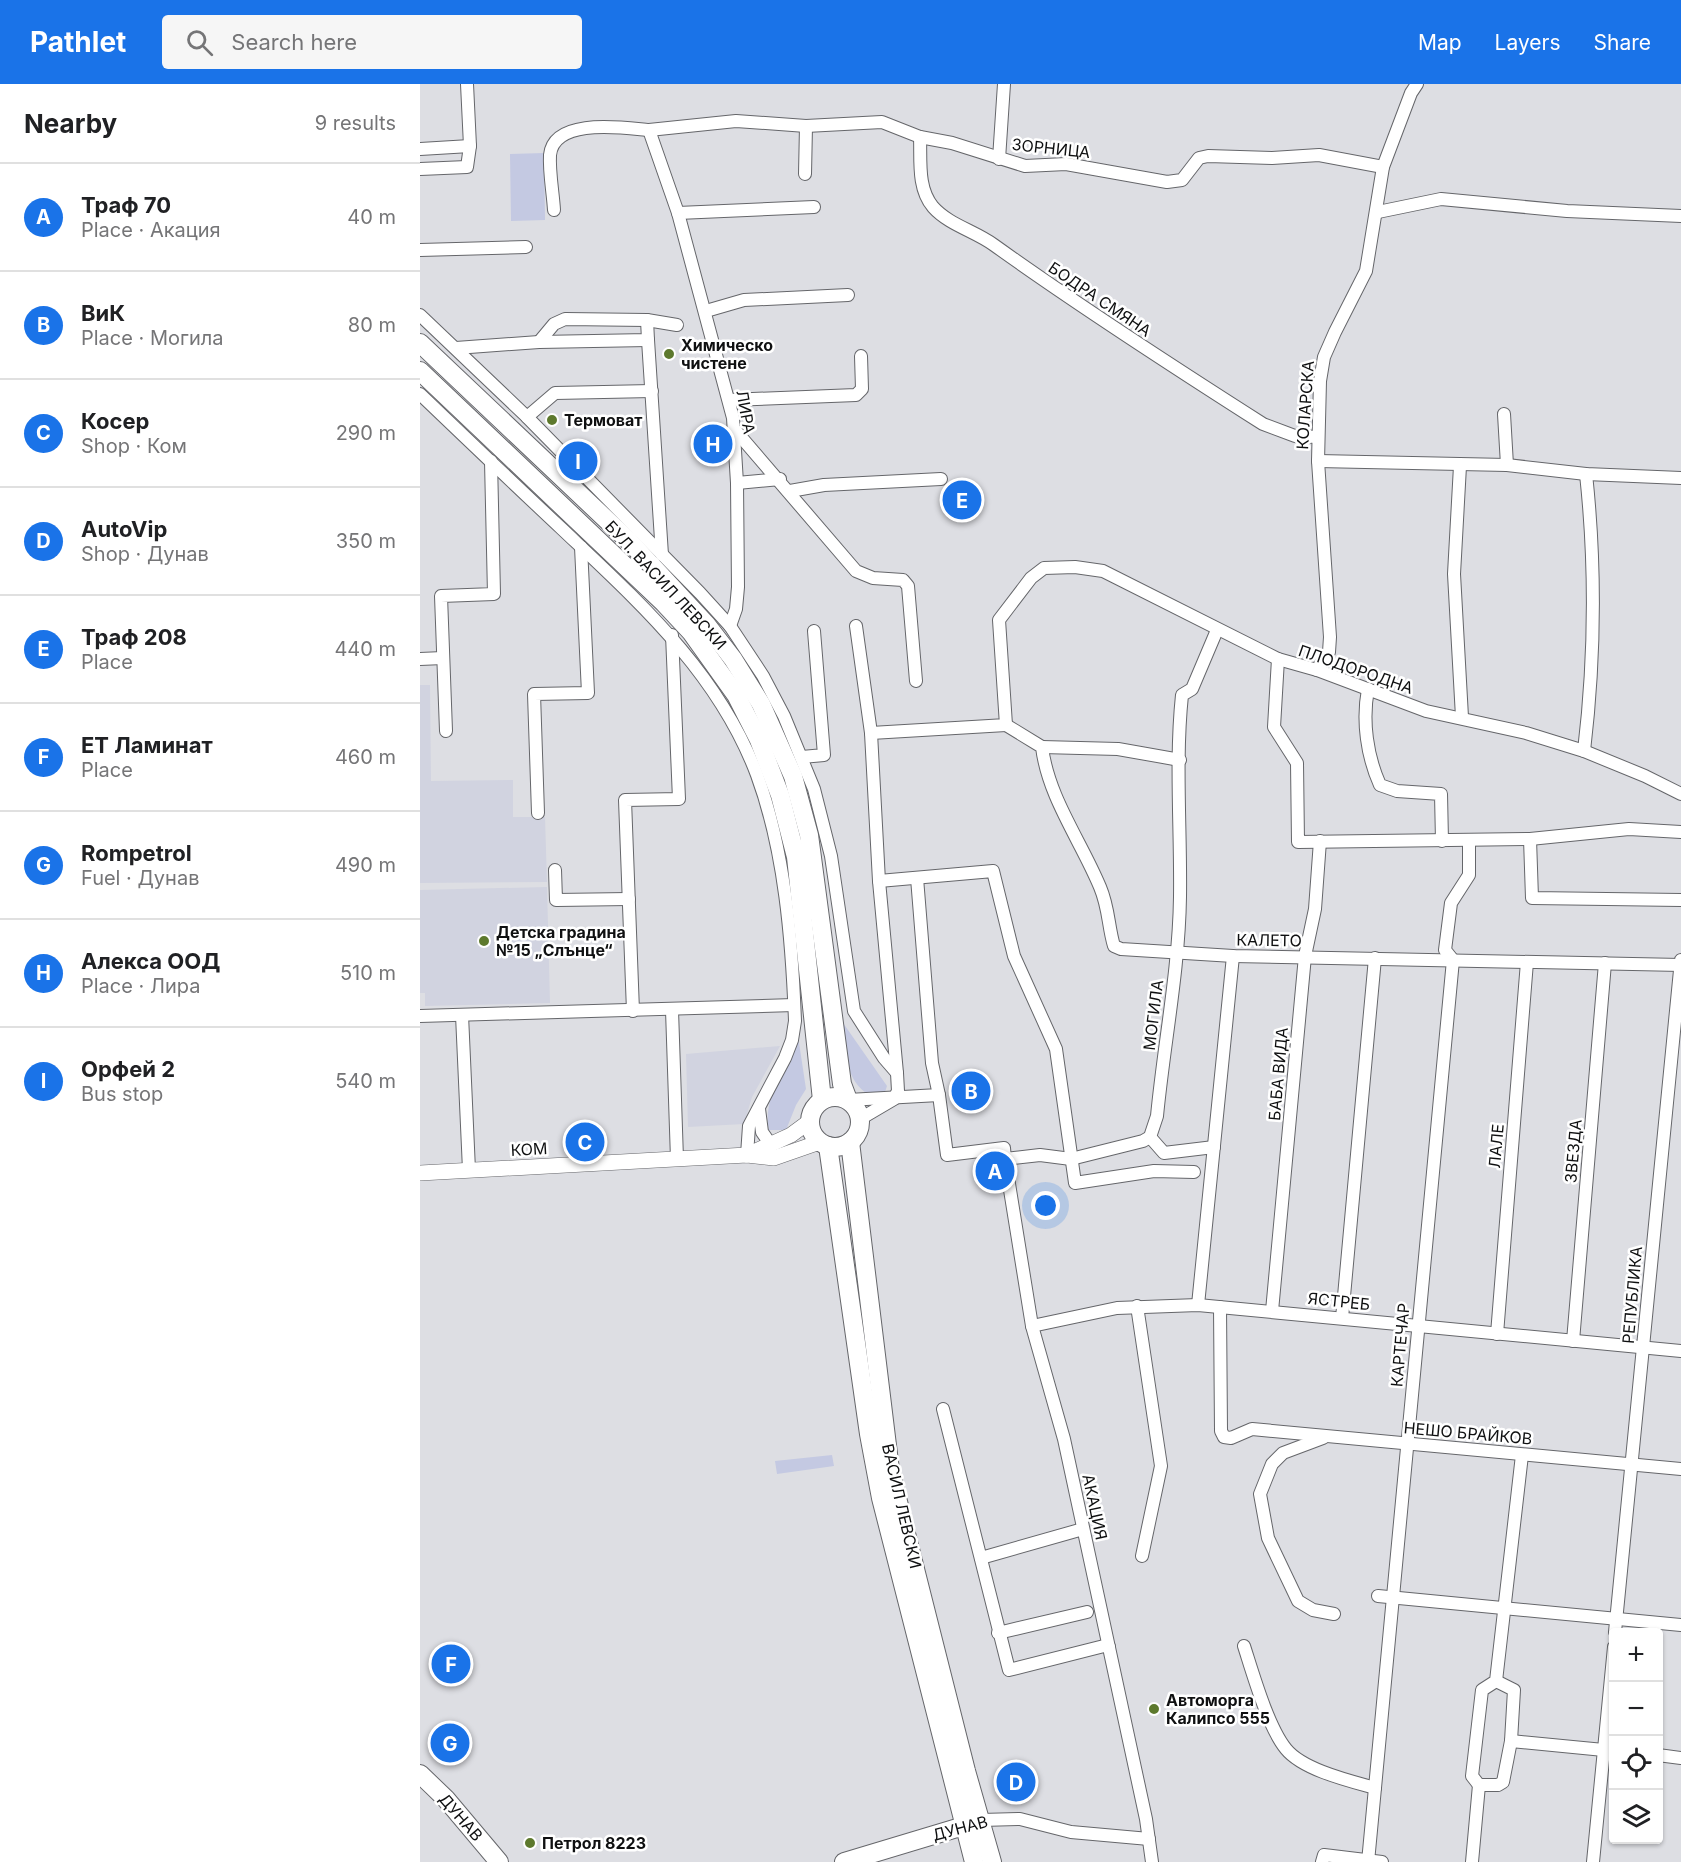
<!DOCTYPE html>
<meta charset="utf-8">
<style>
:root{--surface:#fff;--page:#f6f6f6;--text:#202124;--muted:#757577;--line:#e0e0e0;--accent:#1a73e8}
body{margin:0;font-family:Inter,sans-serif;background:var(--page);color:var(--text)}
.controls{position:absolute;right:18px;bottom:18px;display:grid;overflow:hidden;border-radius:6px;box-shadow:0 2px 4px #0004}
.controls button{width:54px;height:54px;display:grid;place-items:center;padding:0;border:0;border-bottom:2px solid var(--line);background:var(--surface);color:var(--text);font:30px sans-serif}
.you{position:absolute;left:626px;top:1122px;width:21px;height:21px;margin:-15px;border:4px solid #fff;border-radius:50%;background:#1a73e8;box-shadow:0 0 0 9px #1a73e833}
.badge{display:grid;place-items:center;width:39px;height:39px;border-radius:50%;background:var(--accent);color:#fff;font-size:20px;font-weight:700}
.pin{position:absolute;translate:-50% -50%;border:3px solid #fff;box-shadow:0 2px 6px #0006}
.list{margin:0;padding:0;list-style:none}
h2{display:flex;justify-content:space-between;align-items:center;height:78px;margin:0;padding:0 24px;font-size:26px}
h2 small{font-size:20px;font-weight:400;color:var(--muted)}
.list li{display:grid;grid-template-columns:39px 1fr auto;gap:18px;align-items:center;box-sizing:border-box;height:108px;padding:0 24px;border-top:2px solid var(--line)}
.list b{display:block;font-size:22px;white-space:nowrap}
.list p{margin:0;font-size:20px;white-space:nowrap;color:var(--muted)}
.list em{font-size:20px;font-style:normal;color:var(--muted)}
.icon{flex:none;width:33px;height:33px;fill:none;stroke:currentColor;stroke-width:2;stroke-linecap:round;stroke-linejoin:round}
.map{position:relative;flex:none;width:1261px;height:1778px;overflow:hidden}
header{display:flex;align-items:center;gap:36px;box-sizing:border-box;height:84px;padding:0 30px;background:var(--accent);color:#fff}
header strong{font-size:28px}
nav{display:flex;gap:33px;margin-inline-start:auto;font-size:21px}
.search{width:420px;height:54px;background:var(--page);display:flex;align-items:center;gap:15px;box-sizing:border-box;padding:0 21px;border-radius:6px;color:var(--muted);font-size:22px}
main{display:flex}
aside{flex:1;background:var(--surface)}
.map>svg:first-child{display:block}
.built{fill:#d1d3e0}
.green{fill:#c4c9e2}
.lines{fill:none;stroke-linecap:round;stroke-linejoin:round}
.minor-casing{stroke:#65666a;stroke-width:14}
.tertiary-casing{stroke:#65666a;stroke-width:16}
.secondary-casing{stroke:#65666a;stroke-width:20}
.minor{stroke:#fff;stroke-width:12}
.tertiary{stroke:#fff;stroke-width:15}
.secondary{stroke:#fff;stroke-width:18}
.poi-dot{fill:#5d792d;stroke:#fff;stroke-width:2}
.labels{text-anchor:middle;stroke-width:5;stroke-linejoin:round;paint-order:stroke}
.street-label{font-size:16px;fill:#0f1011;stroke:#fff}
.poi-label{font-size:16px;font-weight:bold;fill:#0f1011;stroke:#fff;text-anchor:start}
</style>
<header>
<strong>Pathlet</strong>
<div class="search"><svg class="icon" aria-label="search" viewBox="0 0 24 24"><circle cx="10" cy="10" r="6"/><path d="M15 15l6 6"/></svg>Search here</div>
<nav><a>Map</a><a>Layers</a><a>Share</a></nav>
</header>
<main>
<aside>
<h2>Nearby<small>9 results</small></h2>
<ul class="list">
<li><span class="badge">A</span><div><b>Траф 70</b><p>Place · Акация</p></div><em>40 m</em></li>
<li><span class="badge">B</span><div><b>ВиК</b><p>Place · Могила</p></div><em>80 m</em></li>
<li><span class="badge">C</span><div><b>Косер</b><p>Shop · Ком</p></div><em>290 m</em></li>
<li><span class="badge">D</span><div><b>AutoVip</b><p>Shop · Дунав</p></div><em>350 m</em></li>
<li><span class="badge">E</span><div><b>Траф 208</b><p>Place</p></div><em>440 m</em></li>
<li><span class="badge">F</span><div><b>ЕТ Ламинат</b><p>Place</p></div><em>460 m</em></li>
<li><span class="badge">G</span><div><b>Rompetrol</b><p>Fuel · Дунав</p></div><em>490 m</em></li>
<li><span class="badge">H</span><div><b>Алекса ООД</b><p>Place · Лира</p></div><em>510 m</em></li>
<li><span class="badge">I</span><div><b>Орфей 2</b><p>Bus stop</p></div><em>540 m</em></li>
</ul>
</aside>
<div class="map">
<svg width="1261" height="1778" viewBox="0 0 1261 1778">
<rect width="100%" height="100%" fill="#dddee3"/>
<g class="built">
<polygon points="0,601 10,601 11,697 93,696 93,733 125,733 127,798 0,799"/>
<polygon points="127,803 130,919 5,922 5,909 0,909 0,806"/>
<polygon points="360,962 332,1013 324,1040 268,1043 266,970"/>
</g>
<g class="green">
<polygon points="124,69 125,136 91,137 90,70"/>
<path d="M421,936l46,66 -2,6 -14,4c-28,-15 -25,-48 -30,-76z"/>
<path d="M378,952l8,53 -10,16 -10,25h-17c-7,-30 17,-66 29,-94z"/>
<polygon points="412,1371 414,1382 357,1390 355,1377"/>
</g>
<g class="lines">
<defs>
<g id="minor">
<path d="M500,53c1,23 -3,51 13,70 16,18 42,24 61,38 88,63 178,121 269,179l32,12 22,1"/>
<polyline points="0,65 50,62"/>
<polyline points="579,75 584,0"/>
<polyline points="0,85 47,83 50,62 47,0"/>
<polyline points="385,90 386,42"/>
<path d="M134,126c-1,-17 -5,-38 -4,-55 4,-38 74,-27 99,-25"/>
<polyline points="958,128 1021,115 1147,127 1261,132"/>
<polyline points="258,129 394,123"/>
<polyline points="0,166 106,163"/>
<polyline points="286,227 324,216 428,211"/>
<polyline points="0,231 107,333 280,509 310,542 343,592 364,632 394,705 411,772 434,927 464,974 477,989 478,1007 474,1015 440,1035"/>
<polyline points="228,256 242,471"/>
<polyline points="119,258 134,240 145,235 227,236 257,241"/>
<polyline points="36,264 119,258 228,256 227,236"/>
<path d="M0,310c47,45 94,90 142,135 77,73 157,144 195,246 28,76 35,166 38,246l-3,19 -7,18 -36,68 -2,29"/>
<polyline points="309,316 436,311 442,305 441,272"/>
<polyline points="1084,330 1087,381"/>
<polyline points="107,333 135,309 232,307"/>
<polyline points="315,346 436,487 453,494 483,496 488,502 496,597"/>
<polyline points="898,377 1087,381 1166,390 1261,394"/>
<polyline points="1040,382 1034,490 1042,633"/>
<polyline points="317,399 360,395"/>
<polyline points="370,407 404,401 521,395"/>
<polyline points="310,542 316,525 318,503 317,399 313,334 258,129 229,46 316,37 386,42 462,38 500,53 532,59 605,82 646,80 747,98 762,96 779,74 788,72 852,74 899,71 963,83"/>
<polyline points="436,542 451,649 459,797 477,989"/>
<polyline points="0,575 23,574"/>
<polyline points="858,575 854,643 877,679 878,758 1110,755 1209,745 1261,748"/>
<polyline points="897,586 909,568 910,553 898,377 900,297 904,273 915,248 946,187 963,83 991,9 997,0"/>
<path d="M948,605c-6,32 -1,67 12,96l17,6 44,3 1,47"/>
<path d="M586,641l36,22c6,50 39,94 58,140 9,21 8,39 14,59l7,3 112,7 448,9"/>
<polyline points="26,647 21,512 74,510 71,377"/>
<polyline points="451,649 586,641 579,536 611,494 624,484 655,483 683,487 858,575 897,586 1006,627 1106,649 1164,667 1225,692 1261,710"/>
<polyline points="622,663 698,665 760,676"/>
<path d="M1164,667c11,-92 12,-184 2,-277"/>
<polyline points="382,673 404,671 394,547"/>
<polyline points="118,729 114,610 168,609 161,463"/>
<polyline points="1110,755 1112,814 1261,816"/>
<polyline points="135,786 136,816 209,815"/>
<polyline points="459,797 573,787 594,872 636,965 655,1099 734,1087 774,1088"/>
<polyline points="252,926 257,1075"/>
<polyline points="213,927 205,716 259,715 252,551"/>
<polyline points="42,931 49,1086"/>
<polyline points="0,932 374,921"/>
<path d="M519,1011l8,60 57,-7 1,11 35,-4 31,4 72,-18 7,-4 7,-21c7,-73 22,-146 23,-219 1,-67 -5,-135 2,-202l10,-6 25,-59"/>
<polyline points="428,1016 519,1011 512,979 497,794"/>
<polyline points="339,1025 342,1048 351,1061"/>
<polyline points="730,1053 744,1069 794,1063"/>
<polyline points="585,1075 612,1242 644,1355 726,1735 732,1778"/>
<polyline points="778,1221 813,872"/>
<polyline points="717,1222 741,1382 722,1472"/>
<polyline points="800,1223 801,1347 804,1353 811,1354 832,1345 1261,1385"/>
<polyline points="852,1227 885,872 895,825 900,757"/>
<polyline points="922,1234 955,874"/>
<polyline points="612,1242 697,1224 778,1221 1261,1267"/>
<polyline points="1077,1250 1107,878"/>
<polyline points="1153,1257 1185,879"/>
<polyline points="523,1325 589,1586 684,1562 689,1563"/>
<polyline points="903,1354 863,1369 852,1380 840,1410 848,1454 878,1517 893,1526 914,1530"/>
<polyline points="561,1474 663,1445"/>
<polyline points="958,1512 1261,1541"/>
<polyline points="1195,1548 1261,876"/>
<polyline points="578,1549 667,1528"/>
<path d="M824,1562c9,28 24,81 42,103 17,21 64,32 89,39"/>
<polyline points="1091,1657 1194,1667"/>
<polyline points="1238,1671 1261,1674"/>
<polyline points="1059,1701 1052,1692 1062,1606 1076,1597 1102,1371"/>
<polyline points="561,1736 600,1735 651,1748 729,1755"/>
<polyline points="902,1778 904,1771 962,1778"/>
<polyline points="948,1778 1033,876 1025,866 1031,819 1049,791 1049,756"/>
<polyline points="1052,1778 1059,1701 1078,1701 1083,1698 1091,1657 1094,1606 1076,1597"/>
<polyline points="1173,1778 1194,1563"/>
</g>
<g id="tertiary">
<polyline points="327,1071 371,1051 390,1037"/>
<polyline points="0,1089 327,1071 354,1074 400,1058"/>
</g>
<g id="secondary">
<polyline points="0,259 209,457 286,540 313,575 341,620 373,692 389,751 422,1000 428,1016"/>
<polyline points="0,287 244,519 271,548 316,611 339,656 360,711 376,773 402,1016"/>
<circle cx="415" cy="1038" r="25"/>
<polyline points="430,1058 470,1386 546,1687 572,1778"/>
<polyline points="408,1062 449,1350 461,1414 554,1778"/>
<polyline points="0,1690 26,1715 79,1778"/>
<polyline points="424,1778 557,1738"/>
</g>
</defs>
<use href="#minor" class="minor-casing"/>
<use href="#tertiary" class="tertiary-casing"/>
<use href="#secondary" class="secondary-casing"/>
<use href="#minor" class="minor"/>
<use href="#tertiary" class="tertiary"/>
<use href="#secondary" class="secondary"/>
</g>
<g class="poi-dot">
<circle cx="249" cy="270" r="6"/>
<circle cx="132" cy="336" r="6"/>
<circle cx="64" cy="857" r="6"/>
<circle cx="734" cy="1625" r="6"/>
<circle cx="110" cy="1759" r="6"/>
</g>
<g class="labels">
<g class="street-label">
<text transform="translate(631 64) rotate(6)" y="6">ЗОРНИЦА</text>
<text transform="translate(680 215) rotate(34)" y="6">БОДРА СМЯНА</text>
<text transform="translate(885 321) rotate(-86)" y="6">КОЛАРСКА</text>
<text transform="translate(326 328) rotate(80)" y="6">ЛИРА</text>
<text transform="translate(246 501) rotate(47)" y="6">БУЛ. ВАСИЛ ЛЕВСКИ</text>
<text transform="translate(936 585) rotate(19)" y="6">ПЛОДОРОДНА</text>
<text transform="translate(849 856) rotate(1)" y="6">КАЛЕТО</text>
<text transform="translate(733 931) rotate(-83)" y="6">МОГИЛА</text>
<text transform="translate(858 990) rotate(-85)" y="6">БАБА ВИДА</text>
<text transform="translate(1076 1062) rotate(-85)" y="6">ЛАЛЕ</text>
<text transform="translate(109 1065) rotate(-3)" y="6">КОМ</text>
<text transform="translate(1153 1067) rotate(-85)" y="6">ЗВЕЗДА</text>
<text transform="translate(1212 1211) rotate(-85)" y="6">РЕПУБЛИКА</text>
<text transform="translate(919 1217) rotate(6)" y="6">ЯСТРЕБ</text>
<text transform="translate(980 1261) rotate(-85)" y="6">КАРТЕЧАР</text>
<text transform="translate(1048 1349) rotate(5)" y="6">НЕШО БРАЙКОВ</text>
<text transform="translate(482 1422) rotate(77)" y="6">ВАСИЛ ЛЕВСКИ</text>
<text transform="translate(675 1423) rotate(78)" y="6">АКАЦИЯ</text>
<text transform="translate(41 1733) rotate(49)" y="6">ДУНАВ</text>
<text transform="translate(540 1744) rotate(-15)" y="6">ДУНАВ</text>
</g>
<g class="poi-label">
<text x="261" y="267">Химическо<tspan x="261" dy="18">чистене</tspan></text>
<text x="144" y="342">Термоват</text>
<text x="76" y="854">Детска градина<tspan x="76" dy="18">№15 „Слънце“</tspan></text>
<text x="746" y="1622">Автоморга<tspan x="746" dy="18">Калипсо 555</tspan></text>
<text x="122" y="1765">Петрол 8223</text>
</g>
</g>
</svg>
<div class="controls">
<button>+</button>
<button>−</button>
<button><svg class="icon" aria-label="locate" viewBox="0 0 24 24"><circle cx="12" cy="12" r="6"/><path d="M12 2v4M12 18v4M2 12h4M18 12h4"/></svg></button>
<button><svg class="icon" aria-label="layers" viewBox="0 0 24 24"><path d="M12 4l9 5-9 5-9-5zM3 14l9 5 9-5"/></svg></button>
</div>
<div class="you"></div>
<div class="pin badge" style="left:575px;top:1087px">A</div>
<div class="pin badge" style="left:551px;top:1007px">B</div>
<div class="pin badge" style="left:165px;top:1058px">C</div>
<div class="pin badge" style="left:596px;top:1698px">D</div>
<div class="pin badge" style="left:542px;top:416px">E</div>
<div class="pin badge" style="left:31px;top:1580px">F</div>
<div class="pin badge" style="left:30px;top:1659px">G</div>
<div class="pin badge" style="left:293px;top:360px">H</div>
<div class="pin badge" style="left:158px;top:377px">I</div>
</div>
</main>
